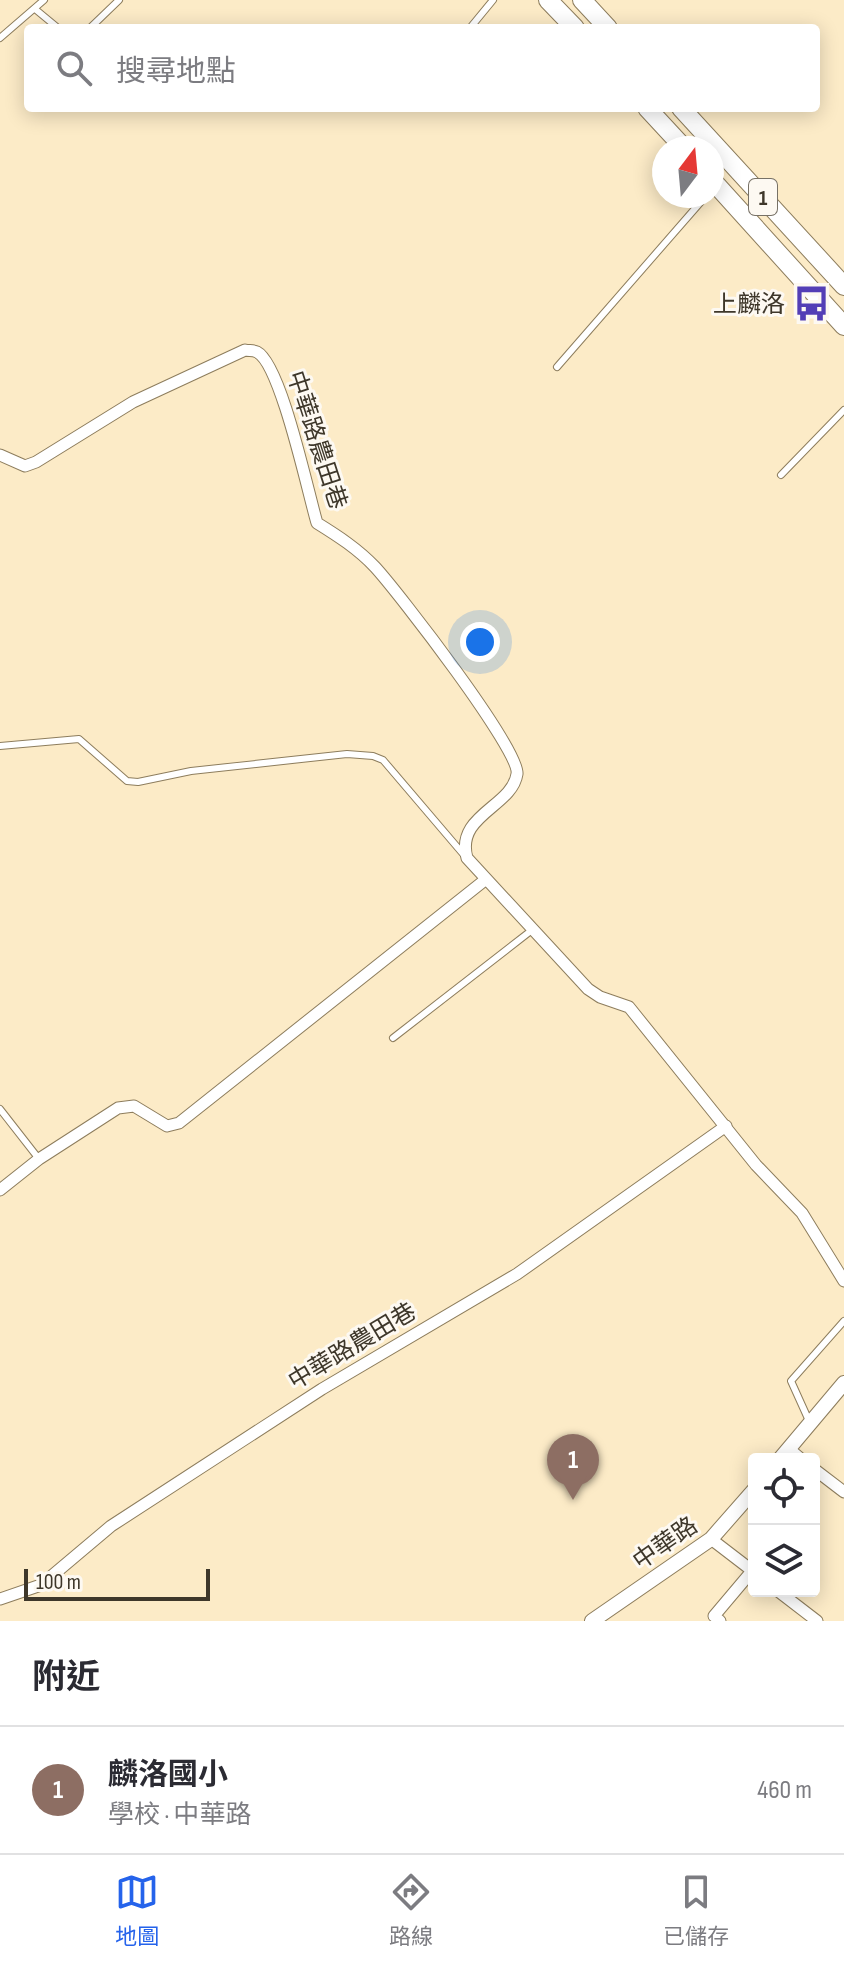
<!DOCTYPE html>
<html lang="zh-TW">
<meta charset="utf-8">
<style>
:root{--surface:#fff;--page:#f7f7f7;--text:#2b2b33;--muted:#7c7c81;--line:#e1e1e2;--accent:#2563eb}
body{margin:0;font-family:"Sofia Sans Condensed","Noto Sans TC",sans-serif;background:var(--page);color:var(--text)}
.controls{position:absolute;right:24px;bottom:24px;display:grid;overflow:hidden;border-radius:8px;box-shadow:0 4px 20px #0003}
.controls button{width:72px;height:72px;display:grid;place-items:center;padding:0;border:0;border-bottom:2px solid var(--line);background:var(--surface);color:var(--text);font:40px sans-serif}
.compass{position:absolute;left:652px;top:136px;width:72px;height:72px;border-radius:50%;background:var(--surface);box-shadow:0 4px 20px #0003;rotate:16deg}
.scale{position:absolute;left:24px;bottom:20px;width:186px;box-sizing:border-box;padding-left:8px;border:4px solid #3e372a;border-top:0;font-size:22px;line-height:28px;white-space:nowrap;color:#3e372a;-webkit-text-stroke:6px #fdf9f2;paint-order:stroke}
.you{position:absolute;left:480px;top:642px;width:28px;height:28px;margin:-20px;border:6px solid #fff;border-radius:50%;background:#1a73e8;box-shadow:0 0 0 12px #1a73e833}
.badge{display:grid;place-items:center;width:52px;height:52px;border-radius:50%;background:var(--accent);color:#fff;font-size:26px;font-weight:700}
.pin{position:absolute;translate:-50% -66px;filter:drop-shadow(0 2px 4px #0008)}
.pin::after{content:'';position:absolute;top:42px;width:28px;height:24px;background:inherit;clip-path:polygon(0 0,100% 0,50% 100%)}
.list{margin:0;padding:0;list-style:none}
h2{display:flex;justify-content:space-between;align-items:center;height:104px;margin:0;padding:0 32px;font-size:34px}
h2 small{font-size:26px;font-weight:400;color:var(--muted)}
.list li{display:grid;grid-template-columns:52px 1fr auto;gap:24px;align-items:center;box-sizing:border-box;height:128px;padding:0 32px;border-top:2px solid var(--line)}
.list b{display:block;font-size:30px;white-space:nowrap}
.list p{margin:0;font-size:26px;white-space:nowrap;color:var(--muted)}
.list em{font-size:26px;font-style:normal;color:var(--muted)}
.icon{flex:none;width:44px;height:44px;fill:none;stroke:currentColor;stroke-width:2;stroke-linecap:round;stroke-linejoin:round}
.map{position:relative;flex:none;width:844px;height:1621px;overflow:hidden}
.search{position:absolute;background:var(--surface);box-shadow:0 4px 20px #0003;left:24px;right:24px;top:24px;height:88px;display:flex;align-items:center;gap:20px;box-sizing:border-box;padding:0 28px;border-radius:8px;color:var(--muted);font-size:30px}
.sheet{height:232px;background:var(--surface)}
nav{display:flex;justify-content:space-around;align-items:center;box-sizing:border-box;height:112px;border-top:2px solid var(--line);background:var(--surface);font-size:22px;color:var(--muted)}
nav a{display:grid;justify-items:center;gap:4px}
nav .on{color:var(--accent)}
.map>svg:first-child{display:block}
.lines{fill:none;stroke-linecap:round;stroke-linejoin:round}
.service-casing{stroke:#8d7d5d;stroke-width:8}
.minor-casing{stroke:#8d7d5d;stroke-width:13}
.tertiary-casing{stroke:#8d7d5d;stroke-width:16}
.primary-casing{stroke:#8d7d5d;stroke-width:20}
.service{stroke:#fff;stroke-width:6}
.minor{stroke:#fff;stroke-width:11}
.tertiary{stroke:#fff;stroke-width:14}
.primary{stroke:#fff;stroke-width:18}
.labels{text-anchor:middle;stroke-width:6;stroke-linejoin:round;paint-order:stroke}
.shield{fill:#fdf9f2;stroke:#777166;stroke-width:2}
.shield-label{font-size:22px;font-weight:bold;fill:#3e372a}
.poi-label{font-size:24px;fill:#3e372a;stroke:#fdf9f2;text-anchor:end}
.street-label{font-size:24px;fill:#3e372a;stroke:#fdf9f2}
</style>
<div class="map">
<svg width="844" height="1621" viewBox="0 0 844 1621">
<rect width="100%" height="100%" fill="#fcebc7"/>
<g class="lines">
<defs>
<g id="service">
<polyline points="35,9 58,28"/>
<polyline points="90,28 119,0"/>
<polyline points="470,28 493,0"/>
<polyline points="0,38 44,0"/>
<polyline points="557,367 706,196"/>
<polyline points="781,475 844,410"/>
<polyline points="0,746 79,739 127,781 138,782 191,771 347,754 373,756 383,760 464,855"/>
<polyline points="393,1038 532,930"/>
<polyline points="0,1109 39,1159"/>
<polyline points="810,1423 791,1381 844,1321"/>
</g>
<g id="minor">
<path d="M0,455l25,11 11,-4 97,-60 112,-52c4,1 8,0 12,2 24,12 51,141 60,171 21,13 41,26 58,44 23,25 146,184 142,207 -5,33 -62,41 -50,84l121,131 12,8 29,10 127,158 46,48 42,68"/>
<polyline points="0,1190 39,1159 118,1108 134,1106 167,1126 179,1123 485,880"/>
<polyline points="789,1449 801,1459"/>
<polyline points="814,1469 844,1492"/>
<polyline points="711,1539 754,1572"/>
<polyline points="778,1591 817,1621"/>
<polyline points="0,1599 41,1585 111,1526 322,1389 517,1274 726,1126"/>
<polyline points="720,1621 714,1616 752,1571"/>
</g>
<g id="tertiary">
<polyline points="780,1459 844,1383"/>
<polyline points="592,1621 711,1539 754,1490"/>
</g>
<g id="primary">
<polyline points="548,0 575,28"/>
<polyline points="582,0 608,28"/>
<polyline points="647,108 684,148"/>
<polyline points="681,108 844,286"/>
<polyline points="712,180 844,326"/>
</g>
</defs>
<use href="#service" class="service-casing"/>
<use href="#minor" class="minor-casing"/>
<use href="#tertiary" class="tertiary-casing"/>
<use href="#primary" class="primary-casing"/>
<use href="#service" class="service"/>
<use href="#minor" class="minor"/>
<use href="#tertiary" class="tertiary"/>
<use href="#primary" class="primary"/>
</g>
<defs>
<symbol id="bus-bare" viewBox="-9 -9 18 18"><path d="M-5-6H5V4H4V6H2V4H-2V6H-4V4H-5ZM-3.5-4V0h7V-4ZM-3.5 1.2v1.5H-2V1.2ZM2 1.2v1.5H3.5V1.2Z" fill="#533eb6" stroke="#fdf9f2" stroke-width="2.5" paint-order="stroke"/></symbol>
</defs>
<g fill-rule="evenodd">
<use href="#bus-bare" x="786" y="278" width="51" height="51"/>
</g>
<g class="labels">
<rect class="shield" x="749" y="179" width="28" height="36" rx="6"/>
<g class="shield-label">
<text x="763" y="205">1</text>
</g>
<g class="poi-label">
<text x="785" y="312">上麟洛</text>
</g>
<g class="street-label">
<text transform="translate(317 440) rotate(72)" y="8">中華路農田巷</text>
<text transform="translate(352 1346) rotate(-31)" y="8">中華路農田巷</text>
<text transform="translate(665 1543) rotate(-35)" y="8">中華路</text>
</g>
</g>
</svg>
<div class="controls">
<button><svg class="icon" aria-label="locate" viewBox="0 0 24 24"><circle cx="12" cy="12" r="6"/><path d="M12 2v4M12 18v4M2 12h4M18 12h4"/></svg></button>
<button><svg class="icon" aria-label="layers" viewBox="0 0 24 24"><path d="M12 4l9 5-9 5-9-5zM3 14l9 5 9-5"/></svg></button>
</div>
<svg class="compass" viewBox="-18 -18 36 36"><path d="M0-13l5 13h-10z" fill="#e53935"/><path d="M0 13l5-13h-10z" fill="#7c7c81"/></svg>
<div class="scale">100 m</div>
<div class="you"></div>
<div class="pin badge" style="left:573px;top:1500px;background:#8d6e63">1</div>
<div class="search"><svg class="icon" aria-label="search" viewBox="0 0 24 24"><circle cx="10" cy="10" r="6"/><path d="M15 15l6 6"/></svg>搜尋地點</div>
</div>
<section class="sheet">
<h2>附近<small></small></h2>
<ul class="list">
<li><span class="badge" style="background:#8d6e63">1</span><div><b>麟洛國小</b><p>學校 · 中華路</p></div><em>460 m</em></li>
</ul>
</section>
<nav>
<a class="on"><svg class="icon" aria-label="map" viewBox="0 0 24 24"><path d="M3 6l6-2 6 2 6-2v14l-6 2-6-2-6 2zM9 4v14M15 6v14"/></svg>地圖</a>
<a><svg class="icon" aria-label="directions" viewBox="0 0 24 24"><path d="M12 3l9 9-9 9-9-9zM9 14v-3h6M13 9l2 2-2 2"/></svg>路線</a>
<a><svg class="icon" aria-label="saved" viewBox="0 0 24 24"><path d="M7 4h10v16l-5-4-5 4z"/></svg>已儲存</a>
</nav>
